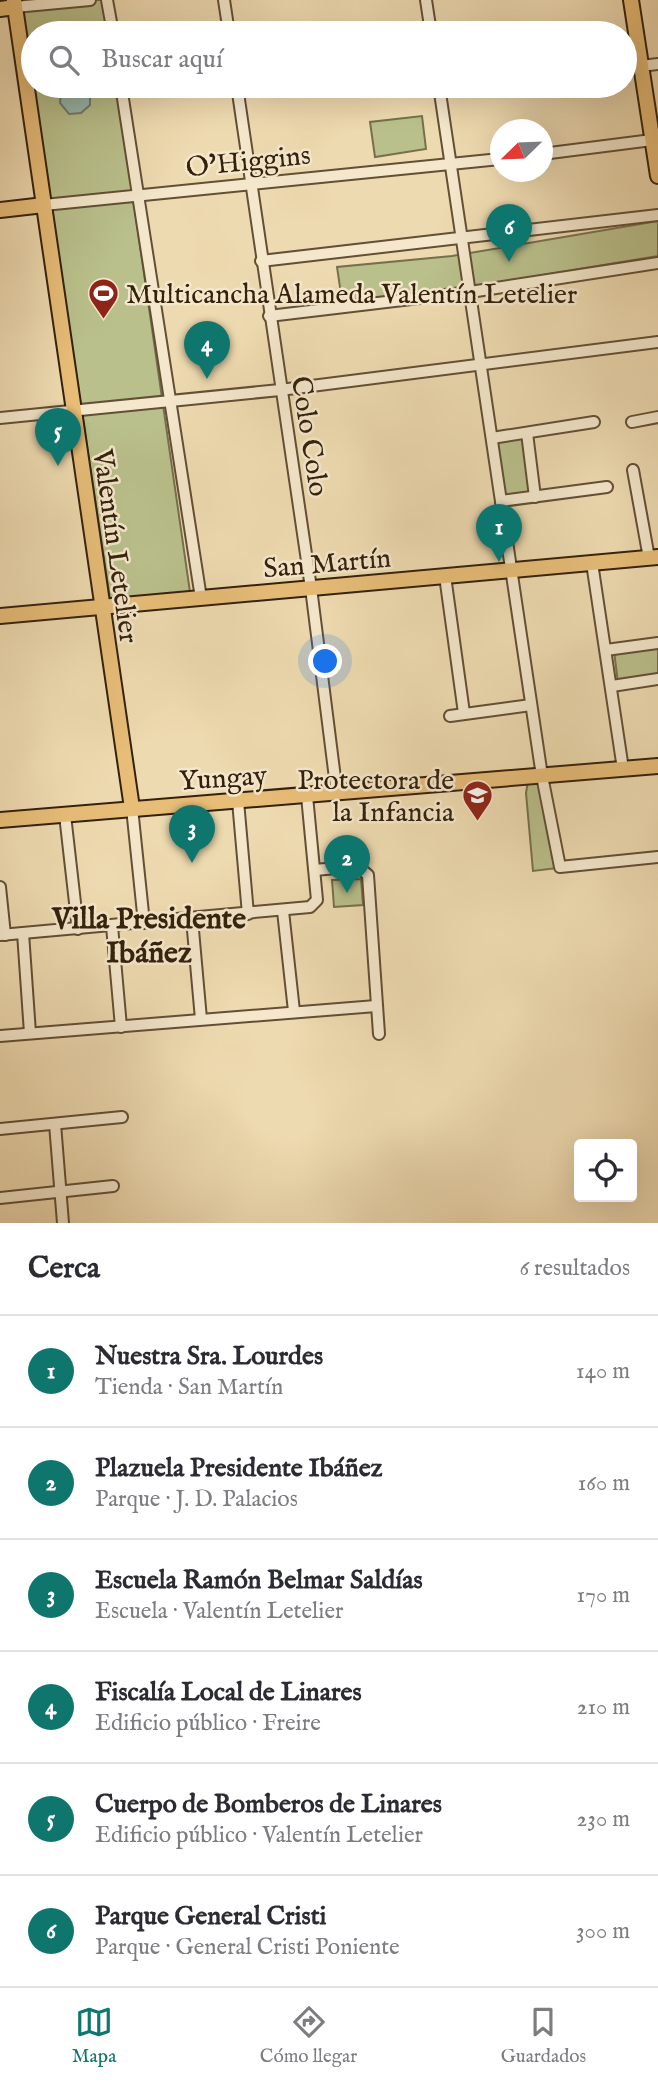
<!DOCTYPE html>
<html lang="es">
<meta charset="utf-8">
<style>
:root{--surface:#fff;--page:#f7f7f7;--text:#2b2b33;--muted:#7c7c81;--line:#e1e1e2;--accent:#0f766e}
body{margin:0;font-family:"IM FELL English",serif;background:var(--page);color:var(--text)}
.controls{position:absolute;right:21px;bottom:21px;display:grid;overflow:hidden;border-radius:7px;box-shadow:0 7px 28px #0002}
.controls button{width:63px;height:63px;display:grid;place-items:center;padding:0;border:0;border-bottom:2px solid var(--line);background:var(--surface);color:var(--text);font:35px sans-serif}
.compass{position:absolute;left:490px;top:119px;width:63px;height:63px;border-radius:50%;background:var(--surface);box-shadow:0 7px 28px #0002;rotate:247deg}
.you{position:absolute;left:326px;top:662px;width:24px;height:24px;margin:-18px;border:5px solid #fff;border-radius:50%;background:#1a73e8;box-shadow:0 0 0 10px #1a73e833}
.badge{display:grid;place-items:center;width:46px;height:46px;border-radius:50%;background:var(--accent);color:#fff;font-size:23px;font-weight:700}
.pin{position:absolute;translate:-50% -58px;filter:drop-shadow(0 2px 4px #0008)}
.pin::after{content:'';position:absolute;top:37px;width:24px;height:21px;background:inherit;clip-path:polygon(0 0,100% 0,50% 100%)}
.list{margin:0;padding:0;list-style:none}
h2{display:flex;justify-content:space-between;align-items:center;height:91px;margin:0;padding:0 28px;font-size:30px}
h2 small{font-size:23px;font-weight:400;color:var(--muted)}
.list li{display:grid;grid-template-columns:46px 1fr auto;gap:21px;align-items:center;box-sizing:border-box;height:112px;padding:0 28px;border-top:2px solid var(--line)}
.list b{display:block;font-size:26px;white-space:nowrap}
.list p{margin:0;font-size:23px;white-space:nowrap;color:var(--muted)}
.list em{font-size:23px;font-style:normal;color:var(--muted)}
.icon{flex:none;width:38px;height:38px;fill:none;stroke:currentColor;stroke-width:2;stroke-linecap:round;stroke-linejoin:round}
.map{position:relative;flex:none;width:658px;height:1223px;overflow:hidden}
.search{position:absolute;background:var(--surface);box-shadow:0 7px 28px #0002;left:21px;right:21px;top:21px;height:77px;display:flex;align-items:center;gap:18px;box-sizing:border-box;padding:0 24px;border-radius:38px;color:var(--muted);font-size:26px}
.sheet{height:763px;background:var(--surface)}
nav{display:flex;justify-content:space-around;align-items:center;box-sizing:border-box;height:98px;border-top:2px solid var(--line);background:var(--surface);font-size:19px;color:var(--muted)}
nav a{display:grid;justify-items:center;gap:4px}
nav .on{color:var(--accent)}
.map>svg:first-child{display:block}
.green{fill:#b9c08b;stroke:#76704c;stroke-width:2}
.water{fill:#99baaf;stroke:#717d6e;stroke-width:2}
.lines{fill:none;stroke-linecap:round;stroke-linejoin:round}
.minor-casing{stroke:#624f35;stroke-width:14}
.major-casing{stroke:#34210c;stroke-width:18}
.minor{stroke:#f4e7cc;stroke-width:10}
.major{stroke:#e7bd78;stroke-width:14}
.labels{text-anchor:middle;stroke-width:5;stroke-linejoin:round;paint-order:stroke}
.street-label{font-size:28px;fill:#34210c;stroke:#f4e7cc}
.poi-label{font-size:28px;fill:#34210c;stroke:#f4e7cc;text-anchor:start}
.neighbourhood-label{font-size:30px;font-weight:bold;fill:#34210c;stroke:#f4e7cc}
</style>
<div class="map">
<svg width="658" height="1223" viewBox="0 0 658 1223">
<rect width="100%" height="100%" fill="#eedab0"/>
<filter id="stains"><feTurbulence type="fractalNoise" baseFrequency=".00286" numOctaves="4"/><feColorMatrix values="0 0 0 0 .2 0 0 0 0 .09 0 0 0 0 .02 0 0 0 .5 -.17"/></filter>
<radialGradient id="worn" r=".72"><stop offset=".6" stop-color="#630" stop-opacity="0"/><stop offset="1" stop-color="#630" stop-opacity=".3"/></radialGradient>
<g class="green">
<polygon points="20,0 104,0 109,33 33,33 33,86 117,86 190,592 110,599"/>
<polygon points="422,116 426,149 375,157 370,122"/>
<polygon points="658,221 658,256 458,289 342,301 337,267 452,256"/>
<polygon points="525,435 533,494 503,499 494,439"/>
<polygon points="658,645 658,676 618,683 614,651"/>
<polygon points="541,779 558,868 533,871 526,793 528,781"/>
<polygon points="361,879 363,905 334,907 332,880"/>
</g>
<polygon class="water" points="67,86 73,86 74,92 79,95 85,93 86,86 90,94 90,105 81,113 69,114 60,103 61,91"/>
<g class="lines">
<defs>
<g id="minor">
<polyline points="107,0 113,33"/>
<polyline points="224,0 229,33"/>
<polyline points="426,0 431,33"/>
<polyline points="15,7 90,0"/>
<polyline points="641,66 658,64"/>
<polyline points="121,86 201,598"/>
<polyline points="237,86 311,588 337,794"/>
<polyline points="439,86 542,776 560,867 658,857"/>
<polyline points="542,154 652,140"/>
<polyline points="44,205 500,159"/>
<polyline points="261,261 658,215"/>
<polyline points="269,316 470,292 658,263"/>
<polyline points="0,418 280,390 658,342"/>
<polyline points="632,422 658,417"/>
<polyline points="527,433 535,497"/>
<polyline points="492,438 594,422"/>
<polyline points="633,470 649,558"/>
<polyline points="501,501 607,487"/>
<polyline points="592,563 623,769"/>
<polyline points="445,576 464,713"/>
<polyline points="606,650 658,643"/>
<polyline points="612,686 658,679"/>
<polyline points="450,716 531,705"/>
<polyline points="238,801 248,914"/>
<polyline points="132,808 144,923"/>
<polyline points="65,815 78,929"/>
<polyline points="315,870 357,866 368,875 379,1034"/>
<polyline points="0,887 5,935"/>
<polyline points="283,911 294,1011"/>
<polyline points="192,919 201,1019"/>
<polyline points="112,926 121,1027"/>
<polyline points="23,933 30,1033"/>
<polyline points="0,935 310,907 317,900 307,796"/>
<polyline points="0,1036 376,1006"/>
<polyline points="55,1124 63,1223"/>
<polyline points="0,1129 122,1117"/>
<polyline points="0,1198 113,1186"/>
</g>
<g id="major">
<polyline points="14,0 132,808"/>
<polyline points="631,0 658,176"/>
<polyline points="0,9 15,7"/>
<polyline points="0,210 44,205"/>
<polyline points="0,616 658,557"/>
<polyline points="0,820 658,766"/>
</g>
</defs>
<use href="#minor" class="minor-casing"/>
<use href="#major" class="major-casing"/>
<use href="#minor" class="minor"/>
<use href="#major" class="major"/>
</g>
<defs>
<symbol id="stadium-pin" viewBox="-11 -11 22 30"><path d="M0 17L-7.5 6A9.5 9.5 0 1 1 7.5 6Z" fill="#8f2418" stroke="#f4e7cc"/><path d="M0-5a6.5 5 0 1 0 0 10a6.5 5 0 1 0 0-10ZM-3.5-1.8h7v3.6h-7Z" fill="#fff"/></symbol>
<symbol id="school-pin" viewBox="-11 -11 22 30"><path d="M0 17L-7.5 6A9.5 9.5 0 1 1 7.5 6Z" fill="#8f2418" stroke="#f4e7cc"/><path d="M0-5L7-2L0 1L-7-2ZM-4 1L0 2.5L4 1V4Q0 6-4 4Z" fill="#fff"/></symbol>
</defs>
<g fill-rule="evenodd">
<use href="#stadium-pin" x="86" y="276" width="35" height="47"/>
<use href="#school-pin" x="460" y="778" width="35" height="47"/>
</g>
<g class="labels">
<g class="street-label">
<text transform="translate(248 160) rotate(-6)" y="10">O'Higgins</text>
<text transform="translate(311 436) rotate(81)" y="10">Colo Colo</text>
<text transform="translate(117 546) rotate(82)" y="10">Valentín Letelier</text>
<text transform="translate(327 562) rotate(-5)" y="10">San Martín</text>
<text transform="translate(223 777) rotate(-4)" y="10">Yungay</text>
</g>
<g class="poi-label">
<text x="126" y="303">Multicancha Alameda Valentín Letelier</text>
<text x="454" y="789" text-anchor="end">Protectora de<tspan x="454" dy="32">la Infancia</tspan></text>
</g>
<g class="neighbourhood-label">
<text x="149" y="928">Villa Presidente<tspan x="149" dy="34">Ibáñez</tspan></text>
</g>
</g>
<rect width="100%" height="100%" filter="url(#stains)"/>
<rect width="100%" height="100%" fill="url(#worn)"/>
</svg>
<div class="controls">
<button><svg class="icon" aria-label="locate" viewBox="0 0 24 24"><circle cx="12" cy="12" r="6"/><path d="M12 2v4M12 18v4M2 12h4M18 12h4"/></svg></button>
</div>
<svg class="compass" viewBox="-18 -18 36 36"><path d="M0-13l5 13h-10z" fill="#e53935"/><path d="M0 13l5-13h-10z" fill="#7c7c81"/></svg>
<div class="you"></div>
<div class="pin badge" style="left:499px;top:562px">1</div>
<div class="pin badge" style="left:347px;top:893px">2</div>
<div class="pin badge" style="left:192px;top:863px">3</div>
<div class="pin badge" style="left:207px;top:379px">4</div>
<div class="pin badge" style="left:58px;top:466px">5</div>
<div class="pin badge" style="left:509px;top:262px">6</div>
<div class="search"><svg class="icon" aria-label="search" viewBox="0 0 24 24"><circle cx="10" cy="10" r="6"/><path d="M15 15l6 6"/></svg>Buscar aquí</div>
</div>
<section class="sheet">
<h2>Cerca<small>6 resultados</small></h2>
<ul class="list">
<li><span class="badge">1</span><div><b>Nuestra Sra. Lourdes</b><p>Tienda · San Martín</p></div><em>140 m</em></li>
<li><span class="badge">2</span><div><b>Plazuela Presidente Ibáñez</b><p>Parque · J. D. Palacios</p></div><em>160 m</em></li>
<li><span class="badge">3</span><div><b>Escuela Ramón Belmar Saldías</b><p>Escuela · Valentín Letelier</p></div><em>170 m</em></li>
<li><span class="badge">4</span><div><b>Fiscalía Local de Linares</b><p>Edificio público · Freire</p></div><em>210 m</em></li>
<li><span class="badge">5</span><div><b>Cuerpo de Bomberos de Linares</b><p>Edificio público · Valentín Letelier</p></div><em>230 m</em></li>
<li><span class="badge">6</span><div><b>Parque General Cristi</b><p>Parque · General Cristi Poniente</p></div><em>300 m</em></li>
</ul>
</section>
<nav>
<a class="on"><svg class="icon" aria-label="map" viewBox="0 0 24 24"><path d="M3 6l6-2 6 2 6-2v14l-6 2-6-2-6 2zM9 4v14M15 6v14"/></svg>Mapa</a>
<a><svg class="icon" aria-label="directions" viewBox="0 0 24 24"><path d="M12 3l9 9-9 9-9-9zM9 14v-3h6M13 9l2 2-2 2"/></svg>Cómo llegar</a>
<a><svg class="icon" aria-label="saved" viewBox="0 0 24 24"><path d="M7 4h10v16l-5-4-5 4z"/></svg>Guardados</a>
</nav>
